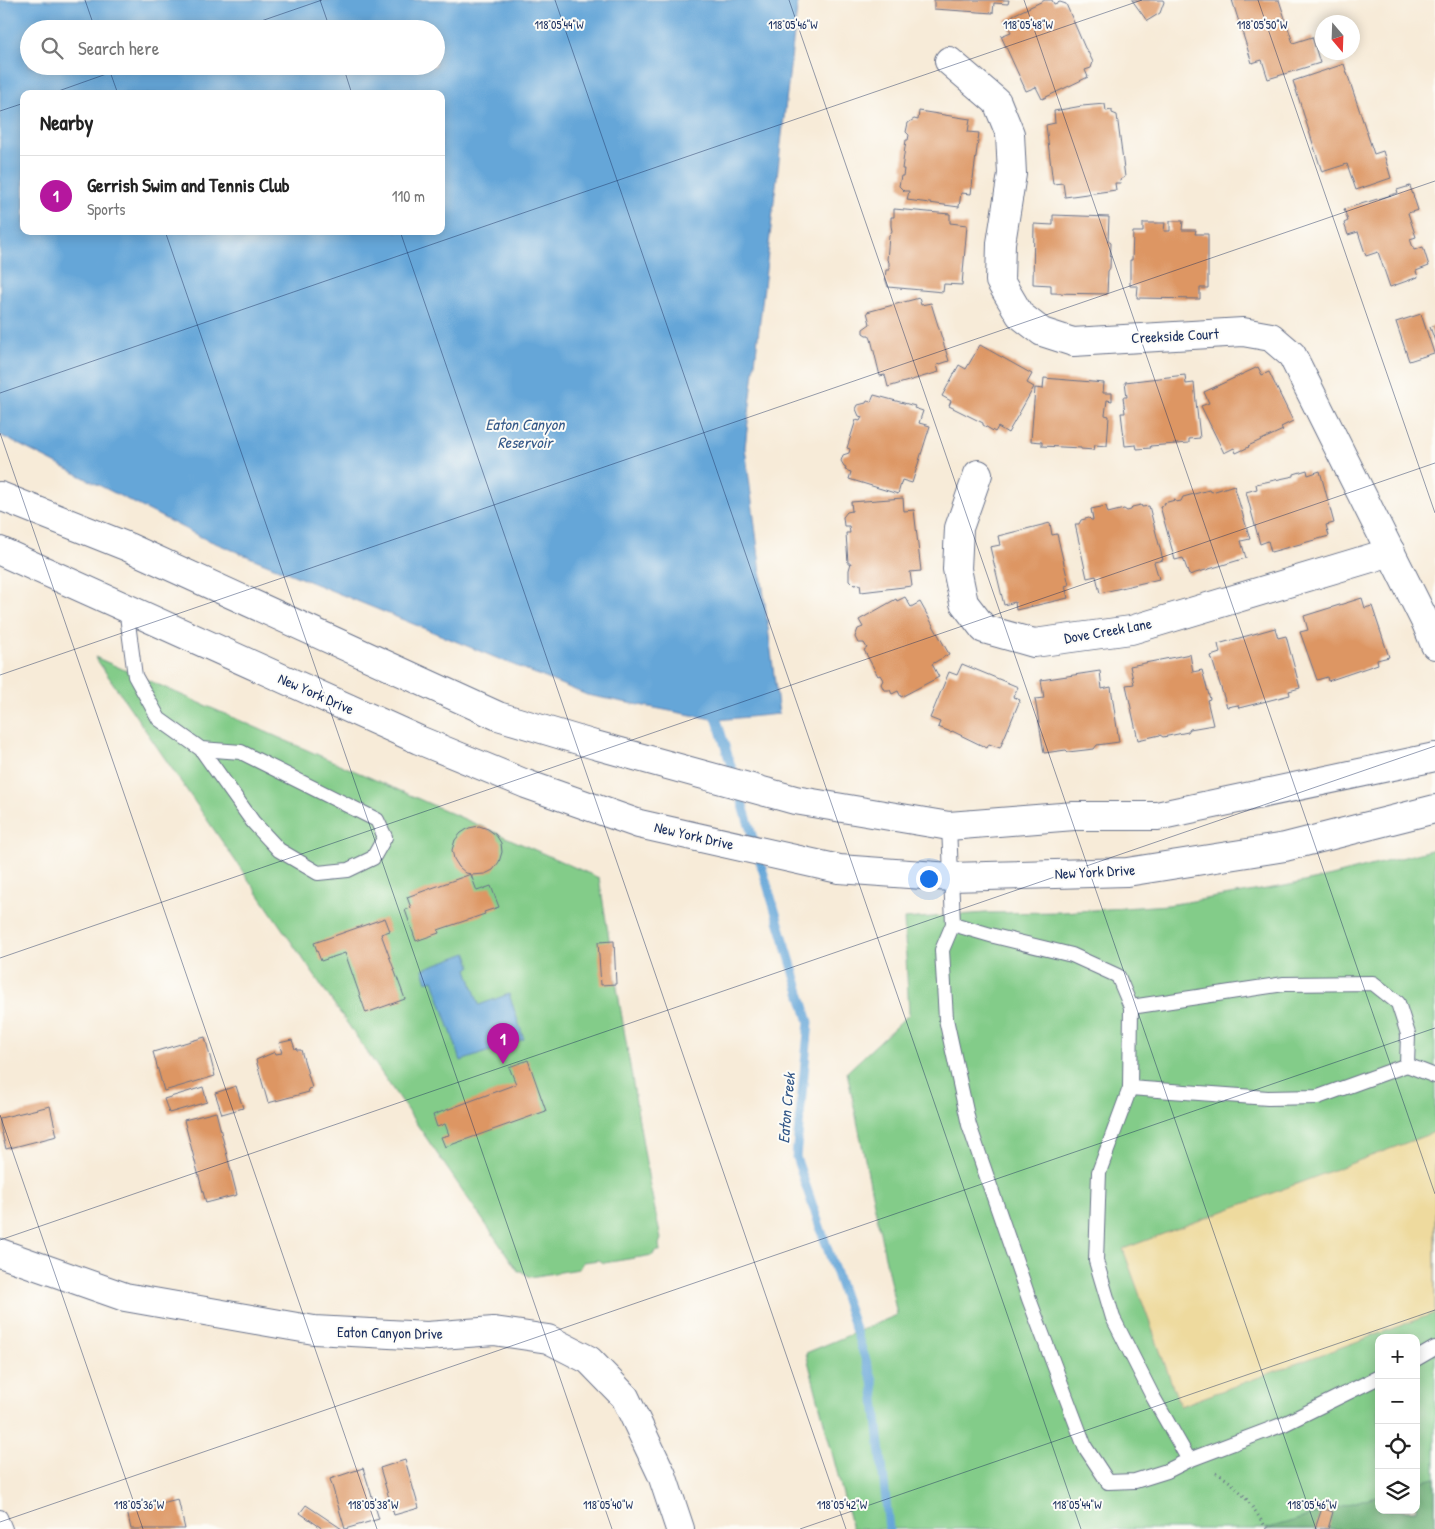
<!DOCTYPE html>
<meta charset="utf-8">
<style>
:root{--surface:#fff;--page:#f2f2f2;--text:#222;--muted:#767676;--line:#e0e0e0;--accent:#b5179e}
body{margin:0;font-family:"Patrick Hand",sans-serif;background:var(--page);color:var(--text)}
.controls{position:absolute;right:15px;bottom:15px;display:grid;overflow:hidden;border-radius:10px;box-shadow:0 2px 12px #0003}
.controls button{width:45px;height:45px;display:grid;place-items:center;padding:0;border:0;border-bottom:1px solid var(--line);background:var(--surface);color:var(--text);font:25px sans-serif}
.compass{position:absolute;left:1315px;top:15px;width:45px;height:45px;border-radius:50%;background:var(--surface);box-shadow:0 2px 12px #0003;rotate:161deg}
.you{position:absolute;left:928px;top:878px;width:18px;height:18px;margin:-12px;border:4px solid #fff;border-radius:50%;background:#1a73e8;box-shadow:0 0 0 8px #1a73e833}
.badge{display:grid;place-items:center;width:32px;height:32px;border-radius:50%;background:var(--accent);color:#fff;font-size:16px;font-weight:700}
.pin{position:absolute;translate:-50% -41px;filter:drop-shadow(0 1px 2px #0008)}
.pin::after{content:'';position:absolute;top:26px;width:18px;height:15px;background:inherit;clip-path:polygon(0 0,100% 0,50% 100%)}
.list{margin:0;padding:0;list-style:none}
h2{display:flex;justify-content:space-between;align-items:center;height:65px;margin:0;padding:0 20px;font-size:21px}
h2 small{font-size:16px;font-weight:400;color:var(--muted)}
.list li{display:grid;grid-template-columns:32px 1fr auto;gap:15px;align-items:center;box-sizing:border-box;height:80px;padding:0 20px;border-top:1px solid var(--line)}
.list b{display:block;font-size:19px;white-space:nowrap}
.list p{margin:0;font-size:16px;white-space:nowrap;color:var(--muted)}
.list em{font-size:16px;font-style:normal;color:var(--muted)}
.icon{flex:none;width:28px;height:28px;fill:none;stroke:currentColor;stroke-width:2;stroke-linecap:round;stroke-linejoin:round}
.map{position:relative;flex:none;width:1435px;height:1529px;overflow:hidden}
.search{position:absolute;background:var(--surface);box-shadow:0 2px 12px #0003;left:20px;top:20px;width:425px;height:55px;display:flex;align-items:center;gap:12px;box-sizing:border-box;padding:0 18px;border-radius:28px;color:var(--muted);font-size:19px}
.panel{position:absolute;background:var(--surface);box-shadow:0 2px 12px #0003;left:20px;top:90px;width:425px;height:145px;border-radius:10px}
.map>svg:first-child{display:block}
.green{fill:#83cc89;stroke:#4f7e74;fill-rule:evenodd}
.forest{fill:#6ab075;stroke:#42706a}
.sand{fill:#eeda9e;stroke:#84847e}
.water{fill:#65a6d8;stroke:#406a9b;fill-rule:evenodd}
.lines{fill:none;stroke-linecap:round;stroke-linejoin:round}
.stream{stroke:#65a6d8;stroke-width:9}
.building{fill:#dd9663}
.service-casing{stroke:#687189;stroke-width:16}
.minor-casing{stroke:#687189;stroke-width:30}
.secondary-casing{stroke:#687189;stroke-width:30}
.path{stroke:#687189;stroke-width:3;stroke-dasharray:1 4;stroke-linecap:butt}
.service{stroke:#fff;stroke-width:14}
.minor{stroke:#fff;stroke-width:28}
.secondary{stroke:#fff;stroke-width:28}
.ticks{fill:none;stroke:#1b2f5e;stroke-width:1;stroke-opacity:0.45}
.labels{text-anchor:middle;stroke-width:4;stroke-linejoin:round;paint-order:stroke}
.street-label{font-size:15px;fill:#1b2f5e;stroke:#fdfcf7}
.water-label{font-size:16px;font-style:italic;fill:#355989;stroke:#fdfcf7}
.ticks-label{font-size:12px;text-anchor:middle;fill:#1b2f5e;stroke:#fdfcf7;stroke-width:4;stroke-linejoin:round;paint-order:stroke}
</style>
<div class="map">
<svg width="1435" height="1529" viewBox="0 0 1435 1529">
<rect width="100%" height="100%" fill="#fdfcf7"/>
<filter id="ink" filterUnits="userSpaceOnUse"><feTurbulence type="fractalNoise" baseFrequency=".02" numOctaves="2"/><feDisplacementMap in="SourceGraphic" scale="10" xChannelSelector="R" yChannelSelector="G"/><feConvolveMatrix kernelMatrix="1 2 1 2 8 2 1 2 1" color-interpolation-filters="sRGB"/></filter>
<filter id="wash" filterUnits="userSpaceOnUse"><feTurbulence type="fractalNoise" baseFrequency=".0096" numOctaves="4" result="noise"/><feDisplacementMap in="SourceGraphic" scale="20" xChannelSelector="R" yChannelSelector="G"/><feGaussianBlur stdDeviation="1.12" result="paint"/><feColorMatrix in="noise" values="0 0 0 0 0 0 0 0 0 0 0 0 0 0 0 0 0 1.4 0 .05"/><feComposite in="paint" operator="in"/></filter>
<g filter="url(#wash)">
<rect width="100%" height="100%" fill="#f7ebd8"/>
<g class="green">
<polygon points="95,657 599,878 649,1181 661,1239 659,1244 660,1251 655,1251 653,1255 604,1263 599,1260 583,1262 579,1269 530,1277 521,1271 518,1271"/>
<path d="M1435,849v680h-583l-46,-176 91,-38 -50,-243 62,-58 -5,-95 82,-6 77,-1 105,-7 117,-19 47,-10zM1379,1338h37v172h-37z"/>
</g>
<polygon class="forest" points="1435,1478 1435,1529 1266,1529 1379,1495 1379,1510 1416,1510 1416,1483"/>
<polygon class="sand" points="1435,1132 1435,1313 1180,1406 1123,1249"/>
<g class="water">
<path d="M0,0h798l-53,447 34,267 -62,6 -130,-25 -384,-157 -203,-103zM29,29h407v37h-407zM24,94h417v137h-417z"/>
<polygon points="467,953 471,966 467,969 479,1005 509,994 524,1039 461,1061 433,980 427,982 423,969"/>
</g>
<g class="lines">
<polyline class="stream" points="717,720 809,1022 796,1157 873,1381 889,1529"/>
</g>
<g id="blocks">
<g class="building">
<polygon points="934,0 1009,0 1008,4 994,3 993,13 934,9"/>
<polygon points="1045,0 1052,0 1054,4 1060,2 1066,4 1085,48 1088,52 1093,62 1091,68 1085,70 1088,77 1042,99 1036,87 1026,91 1001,36 1011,32 1005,20 1013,16 1013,15"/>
<polygon points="1132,0 1163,0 1164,2 1160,13 1147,21"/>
<polygon points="1232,0 1279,0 1293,43 1312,37 1320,63 1268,79 1262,60 1252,63"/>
<polygon points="1344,64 1374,154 1383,151 1391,178 1356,190 1347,164 1322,172 1293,81"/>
<polygon points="1105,104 1106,111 1112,110 1112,113 1117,115 1125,177 1120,180 1121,183 1115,183 1116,190 1065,197 1063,183 1053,184 1046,125 1055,123 1054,111 1082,106"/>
<polygon points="919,111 970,119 968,132 979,133 971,194 961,193 959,207 907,200 909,191 904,191 899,186 901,176 903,176 904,169 902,169 906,140 908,140 909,135 906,132 908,123 914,119 918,120"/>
<polygon points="1410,186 1418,210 1408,213 1416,237 1410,239 1414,250 1423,247 1429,266 1416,271 1418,277 1390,287 1378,252 1366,256 1358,232 1348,235 1344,223 1348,221 1344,209 1398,193 1397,190"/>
<polygon points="894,209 950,214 950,223 967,225 962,285 944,284 943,292 888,287 885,278 886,270 889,270 889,262 887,260 889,236 892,231 891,226 891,217 894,217"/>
<polygon points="1053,215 1109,217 1108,241 1111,243 1110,268 1108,271 1107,294 1051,293 1051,285 1033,284 1034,224 1053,225"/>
<polygon points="1170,221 1183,221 1182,230 1196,230 1195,234 1208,234 1208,288 1200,288 1200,299 1137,298 1138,286 1130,286 1130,260 1132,260 1133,232 1143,232 1143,223 1165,223 1164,231 1170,231"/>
<polygon points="919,298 921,305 931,303 949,361 937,365 939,372 888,387 885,375 880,376 871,339 869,335 866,335 863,333 863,329 870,324 867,312"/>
<polygon points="1421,314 1434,353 1409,361 1396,322"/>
<polygon points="1435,325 1435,341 1430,327"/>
<polygon points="980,345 1032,374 1027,383 1034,387 1008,433 998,427 995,432 983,425 983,423 949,406 951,401 942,396 959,365 966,369"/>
<polygon points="1258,367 1262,375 1269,372 1293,421 1281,427 1283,430 1248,446 1249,447 1236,453 1234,448 1224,453 1201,406 1209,403 1204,392"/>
<polygon points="1185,375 1186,384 1194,383 1200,438 1189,439 1189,443 1150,446 1151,448 1137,449 1136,445 1125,446 1121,413 1125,413 1123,397 1127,397 1125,382"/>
<polygon points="1044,378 1104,383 1103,393 1112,393 1112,401 1107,400 1105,415 1109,416 1107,446 1095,445 1094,450 1081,449 1081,448 1042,446 1042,442 1031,441 1035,388 1043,389"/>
<polygon points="874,395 915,406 914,408 923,411 919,423 930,426 912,483 902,480 898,494 849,479 851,472 845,470 846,467 844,466 841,461 843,455 849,453 850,449 847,448 856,420 860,421 862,417 859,416 856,409 858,405 866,403 867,401 871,402"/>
<polygon points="1307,470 1308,475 1320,471 1334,523 1326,525 1329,536 1271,552 1268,541 1260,544 1246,492 1257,489 1256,484 1294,476 1294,474"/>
<polygon points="1234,485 1250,539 1241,541 1246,558 1189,575 1183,558 1175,560 1160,506 1165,505 1164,503 1175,500 1176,502 1181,501 1183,497 1209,490 1212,492"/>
<polygon points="903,498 904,511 914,510 921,571 910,572 912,586 861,592 860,584 854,585 849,580 849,570 851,563 848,563 846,533 850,533 849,526 844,526 843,517 847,512 852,511 851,502"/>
<polygon points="1141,505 1142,507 1149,506 1163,560 1154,562 1159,579 1100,593 1096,576 1087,578 1075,524 1079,524 1081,520 1089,518 1091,520 1093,520 1091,509 1106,506 1108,513 1124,509 1127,511 1131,510 1132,507"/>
<polygon points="1050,523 1052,535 1057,534 1069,585 1065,586 1068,598 1016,610 1015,602 1004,605 990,547 1000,545 998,536"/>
<polygon points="905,597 911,607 920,602 949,654 932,664 939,677 901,697 898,691 892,694 890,690 884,690 881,684 883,680 880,675 878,676 864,650 867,648 864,643 858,643 855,637 858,629 863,627 859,620 896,599 897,601"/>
<polygon points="1362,598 1365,608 1372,606 1389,657 1377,660 1378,664 1328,681 1327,677 1317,680 1300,632 1308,630 1304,616"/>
<polygon points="1275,628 1278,638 1286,636 1300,688 1289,691 1290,695 1239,708 1238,705 1227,707 1211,656 1220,653 1218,644"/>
<polygon points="1190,654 1193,672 1202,670 1210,699 1207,700 1213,725 1190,729 1188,732 1163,737 1160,735 1138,740 1126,685 1134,684 1130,666"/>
<polygon points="962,664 1018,687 1013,697 1020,700 1000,748 989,744 987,748 952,731 951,732 938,727 940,722 930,718 949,672 957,675"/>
<polygon points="1100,671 1102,689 1111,687 1119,742 1097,745 1094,749 1068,752 1066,750 1044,753 1035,699 1044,698 1041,680"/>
<polygon points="479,826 488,829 496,835 501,843 502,852 499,862 493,870 485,874 471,875 477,891 491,886 499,907 484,912 485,914 438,930 439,933 416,941 405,910 411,908 407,897 471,874 466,873 459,867 454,859 452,850 455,840 461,833 469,828"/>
<polygon points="385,918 390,931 381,934 405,999 366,1013 345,953 321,961 314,943"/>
<polygon points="614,941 616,984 601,985 598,942"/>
<polygon points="205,1037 215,1076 164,1091 153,1052"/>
<polygon points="292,1040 295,1049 296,1048 297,1050 301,1050 312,1088 308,1089 309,1092 268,1103 256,1060 275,1052 276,1054 282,1053 279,1043"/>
<polygon points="528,1060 546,1111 445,1147 441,1137 449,1135 445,1124 437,1127 433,1115 516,1084 509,1067"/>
<polygon points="236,1086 243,1108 222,1114 215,1093"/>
<polygon points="203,1087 207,1102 169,1113 164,1099"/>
<polygon points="50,1106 57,1136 6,1149 0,1125 0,1118"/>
<polygon points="216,1112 237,1195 206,1203 184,1120"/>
<polygon points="405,1460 419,1508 394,1515 380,1468"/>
<polygon points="363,1468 379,1519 345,1529 330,1479"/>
<polygon points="178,1499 185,1529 131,1529 127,1511"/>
<polygon points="306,1505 342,1529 323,1529 300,1513"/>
<polygon points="1322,1508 1333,1512 1328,1529 1315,1529"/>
</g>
</g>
</g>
<g filter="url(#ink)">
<use href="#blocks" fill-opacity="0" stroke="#687189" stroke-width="1"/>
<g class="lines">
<defs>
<g id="service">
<polyline points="126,608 135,676 159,719 201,749 253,822 279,850 318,873 348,870 373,858 385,837 377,820 241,752 201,749"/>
<polyline points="949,826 953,924 942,950 946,1019 969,1125 1029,1299 1085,1447 1108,1482 1135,1481 1167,1471 1189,1460 1153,1397 1113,1318 1096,1261 1099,1172 1130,1088 1131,1007 1118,976 1072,955 994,936 953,924"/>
<polyline points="1131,1007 1284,984 1373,983 1398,1003 1408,1034 1407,1065 1435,1076"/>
<polyline points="1130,1088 1268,1098 1318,1097 1407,1065"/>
<polyline points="1416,1359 1435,1348"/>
<polyline points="1189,1460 1284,1424 1379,1377"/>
<polyline points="0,1517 5,1529"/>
</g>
<g id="minor">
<polyline points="949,61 997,102 1010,134 1012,174 1001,243 1000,281 1020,315 1042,332 1073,342 1243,332 1271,337 1292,355 1426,623 1435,645"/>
<polyline points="978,474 959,528 957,569 964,603 984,629 1034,643 1131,630 1391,552"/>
<polyline points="0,1253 125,1297 314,1330 427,1336 494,1331 548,1339 589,1360 625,1397 662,1475 680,1529"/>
</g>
<g id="secondary">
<polyline points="0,496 128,547 498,716 595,745 795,800 949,826 1074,816 1157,816 1435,757"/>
<polyline points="0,551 419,740 526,784 639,824 839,869 951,877 1127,872 1285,847 1435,809"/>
</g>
</defs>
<use href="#service" class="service-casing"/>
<use href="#minor" class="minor-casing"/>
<use href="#secondary" class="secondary-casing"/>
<path class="path" d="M1216,1473c24,12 37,35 51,56"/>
<use href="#service" class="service"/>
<use href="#minor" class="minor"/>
<use href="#secondary" class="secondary"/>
</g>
</g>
<path class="ticks" d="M85,0l10,29M320,0l10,29M555,0l526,1529M789,0l527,1529M1024,0l411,1194M1258,0l177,513M238,29l84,-29M108,66l10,28M343,66l9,28M50,94l79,-28M0,111l24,-8M165,231l447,1298M400,231l446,1298M0,393l1142,-393M0,433l377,1096M0,675l1435,-494M0,958l1435,-495M0,1115l143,414M0,1240l1435,-494M0,1522l1435,-494M800,1529l635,-219"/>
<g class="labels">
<g class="street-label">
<text transform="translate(1175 336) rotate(-3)" y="5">Creekside Court</text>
<text transform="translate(1108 631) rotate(-10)" y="5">Dove Creek Lane</text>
<text transform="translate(316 694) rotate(24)" y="5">New York Drive</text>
<text transform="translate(694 836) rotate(13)" y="5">New York Drive</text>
<text transform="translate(1095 872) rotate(-3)" y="5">New York Drive</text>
<text transform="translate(390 1333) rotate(1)" y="5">Eaton Canyon Drive</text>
</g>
<g class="water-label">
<text x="525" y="430">Eaton Canyon<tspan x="525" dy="18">Reservoir</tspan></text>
<text transform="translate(786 1108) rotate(-85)" y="6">Eaton Creek</text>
</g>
</g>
<g class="ticks-label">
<text x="559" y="29">118°05'44"W</text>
<text x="793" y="29">118°05'46"W</text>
<text x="1028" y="29">118°05'48"W</text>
<text x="1262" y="29">118°05'50"W</text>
<text x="139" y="1509">118°05'36"W</text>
<text x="373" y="1509">118°05'38"W</text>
<text x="608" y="1509">118°05'40"W</text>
<text x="842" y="1509">118°05'42"W</text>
<text x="1077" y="1509">118°05'44"W</text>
<text x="1312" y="1509">118°05'46"W</text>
</g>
</svg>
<div class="controls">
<button>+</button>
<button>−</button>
<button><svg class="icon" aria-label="locate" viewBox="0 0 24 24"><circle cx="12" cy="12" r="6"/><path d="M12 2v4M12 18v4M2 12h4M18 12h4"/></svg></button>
<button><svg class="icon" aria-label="layers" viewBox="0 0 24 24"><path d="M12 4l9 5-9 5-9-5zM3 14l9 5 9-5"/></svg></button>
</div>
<svg class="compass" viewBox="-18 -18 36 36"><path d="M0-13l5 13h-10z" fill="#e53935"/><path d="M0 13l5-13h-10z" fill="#767676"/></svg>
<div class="you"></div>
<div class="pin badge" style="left:503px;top:1064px">1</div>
<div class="search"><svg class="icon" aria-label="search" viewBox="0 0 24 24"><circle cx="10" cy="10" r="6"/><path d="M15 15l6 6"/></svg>Search here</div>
<section class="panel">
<h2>Nearby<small></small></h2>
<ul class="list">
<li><span class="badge">1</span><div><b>Gerrish Swim and Tennis Club</b><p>Sports</p></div><em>110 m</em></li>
</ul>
</section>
</div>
